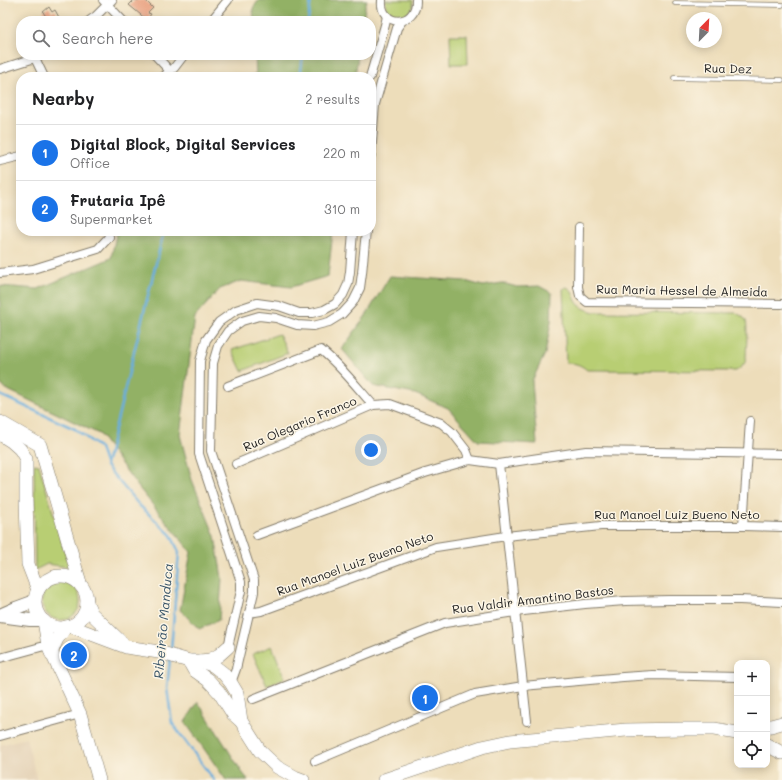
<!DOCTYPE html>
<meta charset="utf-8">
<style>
:root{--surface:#fff;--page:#f6f6f6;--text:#202124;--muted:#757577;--line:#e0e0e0;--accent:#1a73e8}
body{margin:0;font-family:Mali,sans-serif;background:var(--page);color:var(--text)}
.controls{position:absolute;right:12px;bottom:12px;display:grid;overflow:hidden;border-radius:8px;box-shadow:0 2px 10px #0003}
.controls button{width:36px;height:36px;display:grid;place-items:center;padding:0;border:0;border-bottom:1px solid var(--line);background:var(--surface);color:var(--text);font:20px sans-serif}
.compass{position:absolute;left:686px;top:12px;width:36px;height:36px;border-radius:50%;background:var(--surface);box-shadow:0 2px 10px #0003;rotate:24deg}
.you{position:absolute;left:371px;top:450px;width:14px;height:14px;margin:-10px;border:3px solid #fff;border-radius:50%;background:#1a73e8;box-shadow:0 0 0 6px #1a73e833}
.badge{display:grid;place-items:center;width:26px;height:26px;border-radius:50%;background:var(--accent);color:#fff;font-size:13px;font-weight:700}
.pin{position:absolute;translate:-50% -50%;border:2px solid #fff;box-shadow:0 1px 4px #0006}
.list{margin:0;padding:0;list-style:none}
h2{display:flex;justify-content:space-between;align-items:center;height:52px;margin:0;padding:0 16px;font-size:17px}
h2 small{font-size:13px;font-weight:400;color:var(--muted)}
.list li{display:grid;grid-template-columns:26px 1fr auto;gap:12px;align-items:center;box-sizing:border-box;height:56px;padding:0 16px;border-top:1px solid var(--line)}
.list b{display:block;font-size:15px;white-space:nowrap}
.list p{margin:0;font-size:13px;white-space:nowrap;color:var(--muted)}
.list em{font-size:13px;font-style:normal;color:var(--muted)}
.icon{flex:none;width:22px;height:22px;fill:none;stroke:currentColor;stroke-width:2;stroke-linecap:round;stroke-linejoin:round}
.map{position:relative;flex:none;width:782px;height:780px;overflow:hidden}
.search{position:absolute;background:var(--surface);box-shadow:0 2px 10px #0003;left:16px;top:16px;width:360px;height:44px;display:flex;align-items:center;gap:10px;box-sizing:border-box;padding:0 14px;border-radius:16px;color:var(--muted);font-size:15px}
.panel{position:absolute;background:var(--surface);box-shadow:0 2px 10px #0003;left:16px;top:72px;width:360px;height:164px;border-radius:16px}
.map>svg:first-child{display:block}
.built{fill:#e3d0b4}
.green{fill:#b8ce73;stroke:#6a7548}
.forest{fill:#92b165;stroke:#576640}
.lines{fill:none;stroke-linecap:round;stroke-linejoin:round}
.stream{stroke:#68aede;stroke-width:2.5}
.building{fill:#e89e7d}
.lane-casing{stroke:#847c6b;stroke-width:5.5}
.street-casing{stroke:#847c6b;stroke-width:10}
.secondary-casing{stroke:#847c6b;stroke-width:14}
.primary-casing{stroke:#847c6b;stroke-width:14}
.lane{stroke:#fff;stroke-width:4}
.street{stroke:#fff;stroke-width:8}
.secondary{stroke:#fff;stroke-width:12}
.primary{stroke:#fff;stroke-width:13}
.labels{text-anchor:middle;stroke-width:3;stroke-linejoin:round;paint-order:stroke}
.street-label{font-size:12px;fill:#1c1c1c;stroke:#fcf5e5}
.water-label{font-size:13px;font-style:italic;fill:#3a566a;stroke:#fcf5e5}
</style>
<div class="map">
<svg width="782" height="780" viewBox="0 0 782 780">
<rect width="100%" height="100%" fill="#fcf5e5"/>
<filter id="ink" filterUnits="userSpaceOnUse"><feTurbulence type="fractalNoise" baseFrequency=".025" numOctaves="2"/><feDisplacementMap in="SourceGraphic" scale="8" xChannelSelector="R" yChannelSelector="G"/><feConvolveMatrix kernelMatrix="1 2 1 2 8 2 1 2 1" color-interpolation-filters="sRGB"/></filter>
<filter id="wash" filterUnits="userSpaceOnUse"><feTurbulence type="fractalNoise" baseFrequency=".012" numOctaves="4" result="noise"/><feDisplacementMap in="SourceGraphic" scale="16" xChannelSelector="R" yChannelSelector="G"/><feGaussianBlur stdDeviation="0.9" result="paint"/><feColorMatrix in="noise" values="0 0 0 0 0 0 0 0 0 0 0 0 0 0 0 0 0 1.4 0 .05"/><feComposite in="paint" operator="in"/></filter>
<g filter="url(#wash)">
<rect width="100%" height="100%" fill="#edddba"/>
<polygon class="built" points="26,738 37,780 0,780 0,745"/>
<g class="green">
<polygon points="385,0 413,0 413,7 407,15 397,18 387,13"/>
<polygon points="450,35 467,35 468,64 451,64"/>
<path d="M566,287c8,2 7,12 13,18 4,4 9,5 15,7l142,1c4,2 8,4 10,8 2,6 0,31 0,39 -2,5 -5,8 -10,11l-149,-1c-7,-6 -12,-7 -21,-7l-3,-74z"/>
<polygon points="279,334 288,353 242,371 232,350"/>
<polygon points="34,464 39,465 70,569 67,567 47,564 35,570"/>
<circle cx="61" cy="601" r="19"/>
<polygon points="272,646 285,678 267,686 253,654"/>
</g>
<g class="forest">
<polygon points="259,0 367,0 365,7 363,21 254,21 253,8"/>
<polygon points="255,55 358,55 355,77 250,77 256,73"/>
<polygon points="117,231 333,231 328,276 291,287 241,281 220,289 195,317 180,435 192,480 215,536 222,578 219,620 199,629 180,610 191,552 139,488 99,434 6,389 0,384 0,286 38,289 111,258"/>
<polygon points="390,276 465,281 483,286 502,283 517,287 539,286 552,293 551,322 545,354 532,381 537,444 478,441 448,408 415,394 373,386 342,349 365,317"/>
<polygon points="198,702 242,772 248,780 226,780 185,722"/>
</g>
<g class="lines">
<g class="stream">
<polyline points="308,21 311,0"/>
<polyline points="300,77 303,55"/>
<polyline points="0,395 75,429 100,448 106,466 139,505 171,535 179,552 171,650"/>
<polyline points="106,465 164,231"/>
<polyline points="170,659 167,688 172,723 214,780"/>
</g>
</g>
<g id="blocks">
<g class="building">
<polygon points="134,0 145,0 153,8 148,13 151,14 147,20 129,5"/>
<polygon points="49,7 52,12 55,10 61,21 49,21 43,12"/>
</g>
</g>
</g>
<g filter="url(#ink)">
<use href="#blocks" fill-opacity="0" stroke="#847c6b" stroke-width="1"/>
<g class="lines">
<defs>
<g id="lane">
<polyline points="675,3 782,5"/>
<polyline points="674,78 782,80"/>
</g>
<g id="street">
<polyline points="103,0 123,21"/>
<path d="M382,0c-3,27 35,28 34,0"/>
<polyline points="89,21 96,16 112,0"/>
<polyline points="211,21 228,0"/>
<polyline points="155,55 170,71"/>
<polyline points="35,58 44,77"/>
<polyline points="0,69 35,58 40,55"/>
<polyline points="163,77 174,68 184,55"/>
<polyline points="370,77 385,25 387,16"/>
<polyline points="371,155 375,104 397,28 402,21"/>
<polyline points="0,161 21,156"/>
<polyline points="579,227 578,287 580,296 587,302 782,304"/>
<polyline points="0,273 33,269 98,249 109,237 108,231"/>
<path d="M228,386l93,-36c20,16 35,36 52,55l17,-1 51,19 11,9 14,18 4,10"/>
<polyline points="236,464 373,405"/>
<polyline points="499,464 527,721"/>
<polyline points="743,526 750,421"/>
<polyline points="257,535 425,473 470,460 499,464 586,451 782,454"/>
<polyline points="249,613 261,611 436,547 506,536 601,526 743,526 782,527"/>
<polyline points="226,650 228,647 241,591 241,582 199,454 200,361 206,340 219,322 236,310 257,303 279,306 299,313 312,313 324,310 335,304 343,295 348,284 350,272 353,231"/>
<polyline points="0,658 48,645 52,645"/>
<polyline points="231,683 236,669 254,592 254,580 211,451 213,363 218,346 228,331 242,321 259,316 276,318 297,325 313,326 329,322 342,314 353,302 360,288 362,273 366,231"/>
<polyline points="253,699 445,623 515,612 585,604 625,601 669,600 740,600 782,602"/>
<polyline points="0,736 80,714"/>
<polyline points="315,761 475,694 523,686 623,677 653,675 737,677"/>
</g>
<g id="secondary">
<polyline points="0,615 16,608 35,601"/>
<polyline points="0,616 30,620 42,620"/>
</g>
<g id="primary">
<polyline points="0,422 40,445 81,586"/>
<polyline points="0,434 11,441 20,449 26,459 26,501 28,564 38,590"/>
<circle cx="61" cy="602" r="26"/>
<polyline points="87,603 91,613 122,643"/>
<polyline points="44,621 48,645 80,714 99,780"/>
<polyline points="70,626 126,647 159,652 189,661 200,661 214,666 223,673 231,683 237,693 241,721"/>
<polyline points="51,653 57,639 66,627"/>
<polyline points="189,661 194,670 208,680 219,692 233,714 241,721 260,751 277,767 295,777 303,780"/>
<polyline points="200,661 210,660 219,655 228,647"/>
<polyline points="767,727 782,723"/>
<polyline points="767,745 782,753"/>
<polyline points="384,780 482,747 510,741 626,730 684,729 714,729 737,733"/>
</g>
</defs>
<use href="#lane" class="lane-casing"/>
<use href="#street" class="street-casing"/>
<use href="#secondary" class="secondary-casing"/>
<use href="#primary" class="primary-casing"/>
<use href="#lane" class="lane"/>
<use href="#street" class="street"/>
<use href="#secondary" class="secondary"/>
<use href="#primary" class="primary"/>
</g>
</g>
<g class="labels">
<g class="street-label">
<text transform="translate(728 69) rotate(1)" y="4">Rua Dez</text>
<text transform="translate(682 291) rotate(1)" y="4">Rua Maria Hessel de Almeida</text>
<text transform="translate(300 424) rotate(-23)" y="4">Rua Olegario Franco</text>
<text x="677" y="519">Rua Manoel Luiz Bueno Neto</text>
<text transform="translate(355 564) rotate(-20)" y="4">Rua Manoel Luiz Bueno Neto</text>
<text transform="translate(533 600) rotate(-7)" y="4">Rua Valdir Amantino Bastos</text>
</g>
<g class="water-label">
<text transform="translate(163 621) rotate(-85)" y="5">Ribeirão Manduca</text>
</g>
</g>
</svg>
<div class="controls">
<button>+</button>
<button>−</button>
<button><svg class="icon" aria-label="locate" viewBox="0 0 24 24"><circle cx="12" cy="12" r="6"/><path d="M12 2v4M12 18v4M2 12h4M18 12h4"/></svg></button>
</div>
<svg class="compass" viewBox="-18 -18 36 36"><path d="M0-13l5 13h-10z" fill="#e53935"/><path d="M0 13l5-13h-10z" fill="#757577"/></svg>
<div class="you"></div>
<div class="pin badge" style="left:425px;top:698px">1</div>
<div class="pin badge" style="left:74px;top:655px">2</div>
<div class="search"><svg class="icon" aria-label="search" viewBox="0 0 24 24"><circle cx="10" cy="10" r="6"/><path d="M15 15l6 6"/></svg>Search here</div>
<section class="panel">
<h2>Nearby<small>2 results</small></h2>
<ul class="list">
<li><span class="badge">1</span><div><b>Digital Block, Digital Services</b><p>Office</p></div><em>220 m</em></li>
<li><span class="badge">2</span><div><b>Frutaria Ipê</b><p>Supermarket</p></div><em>310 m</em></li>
</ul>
</section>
</div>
